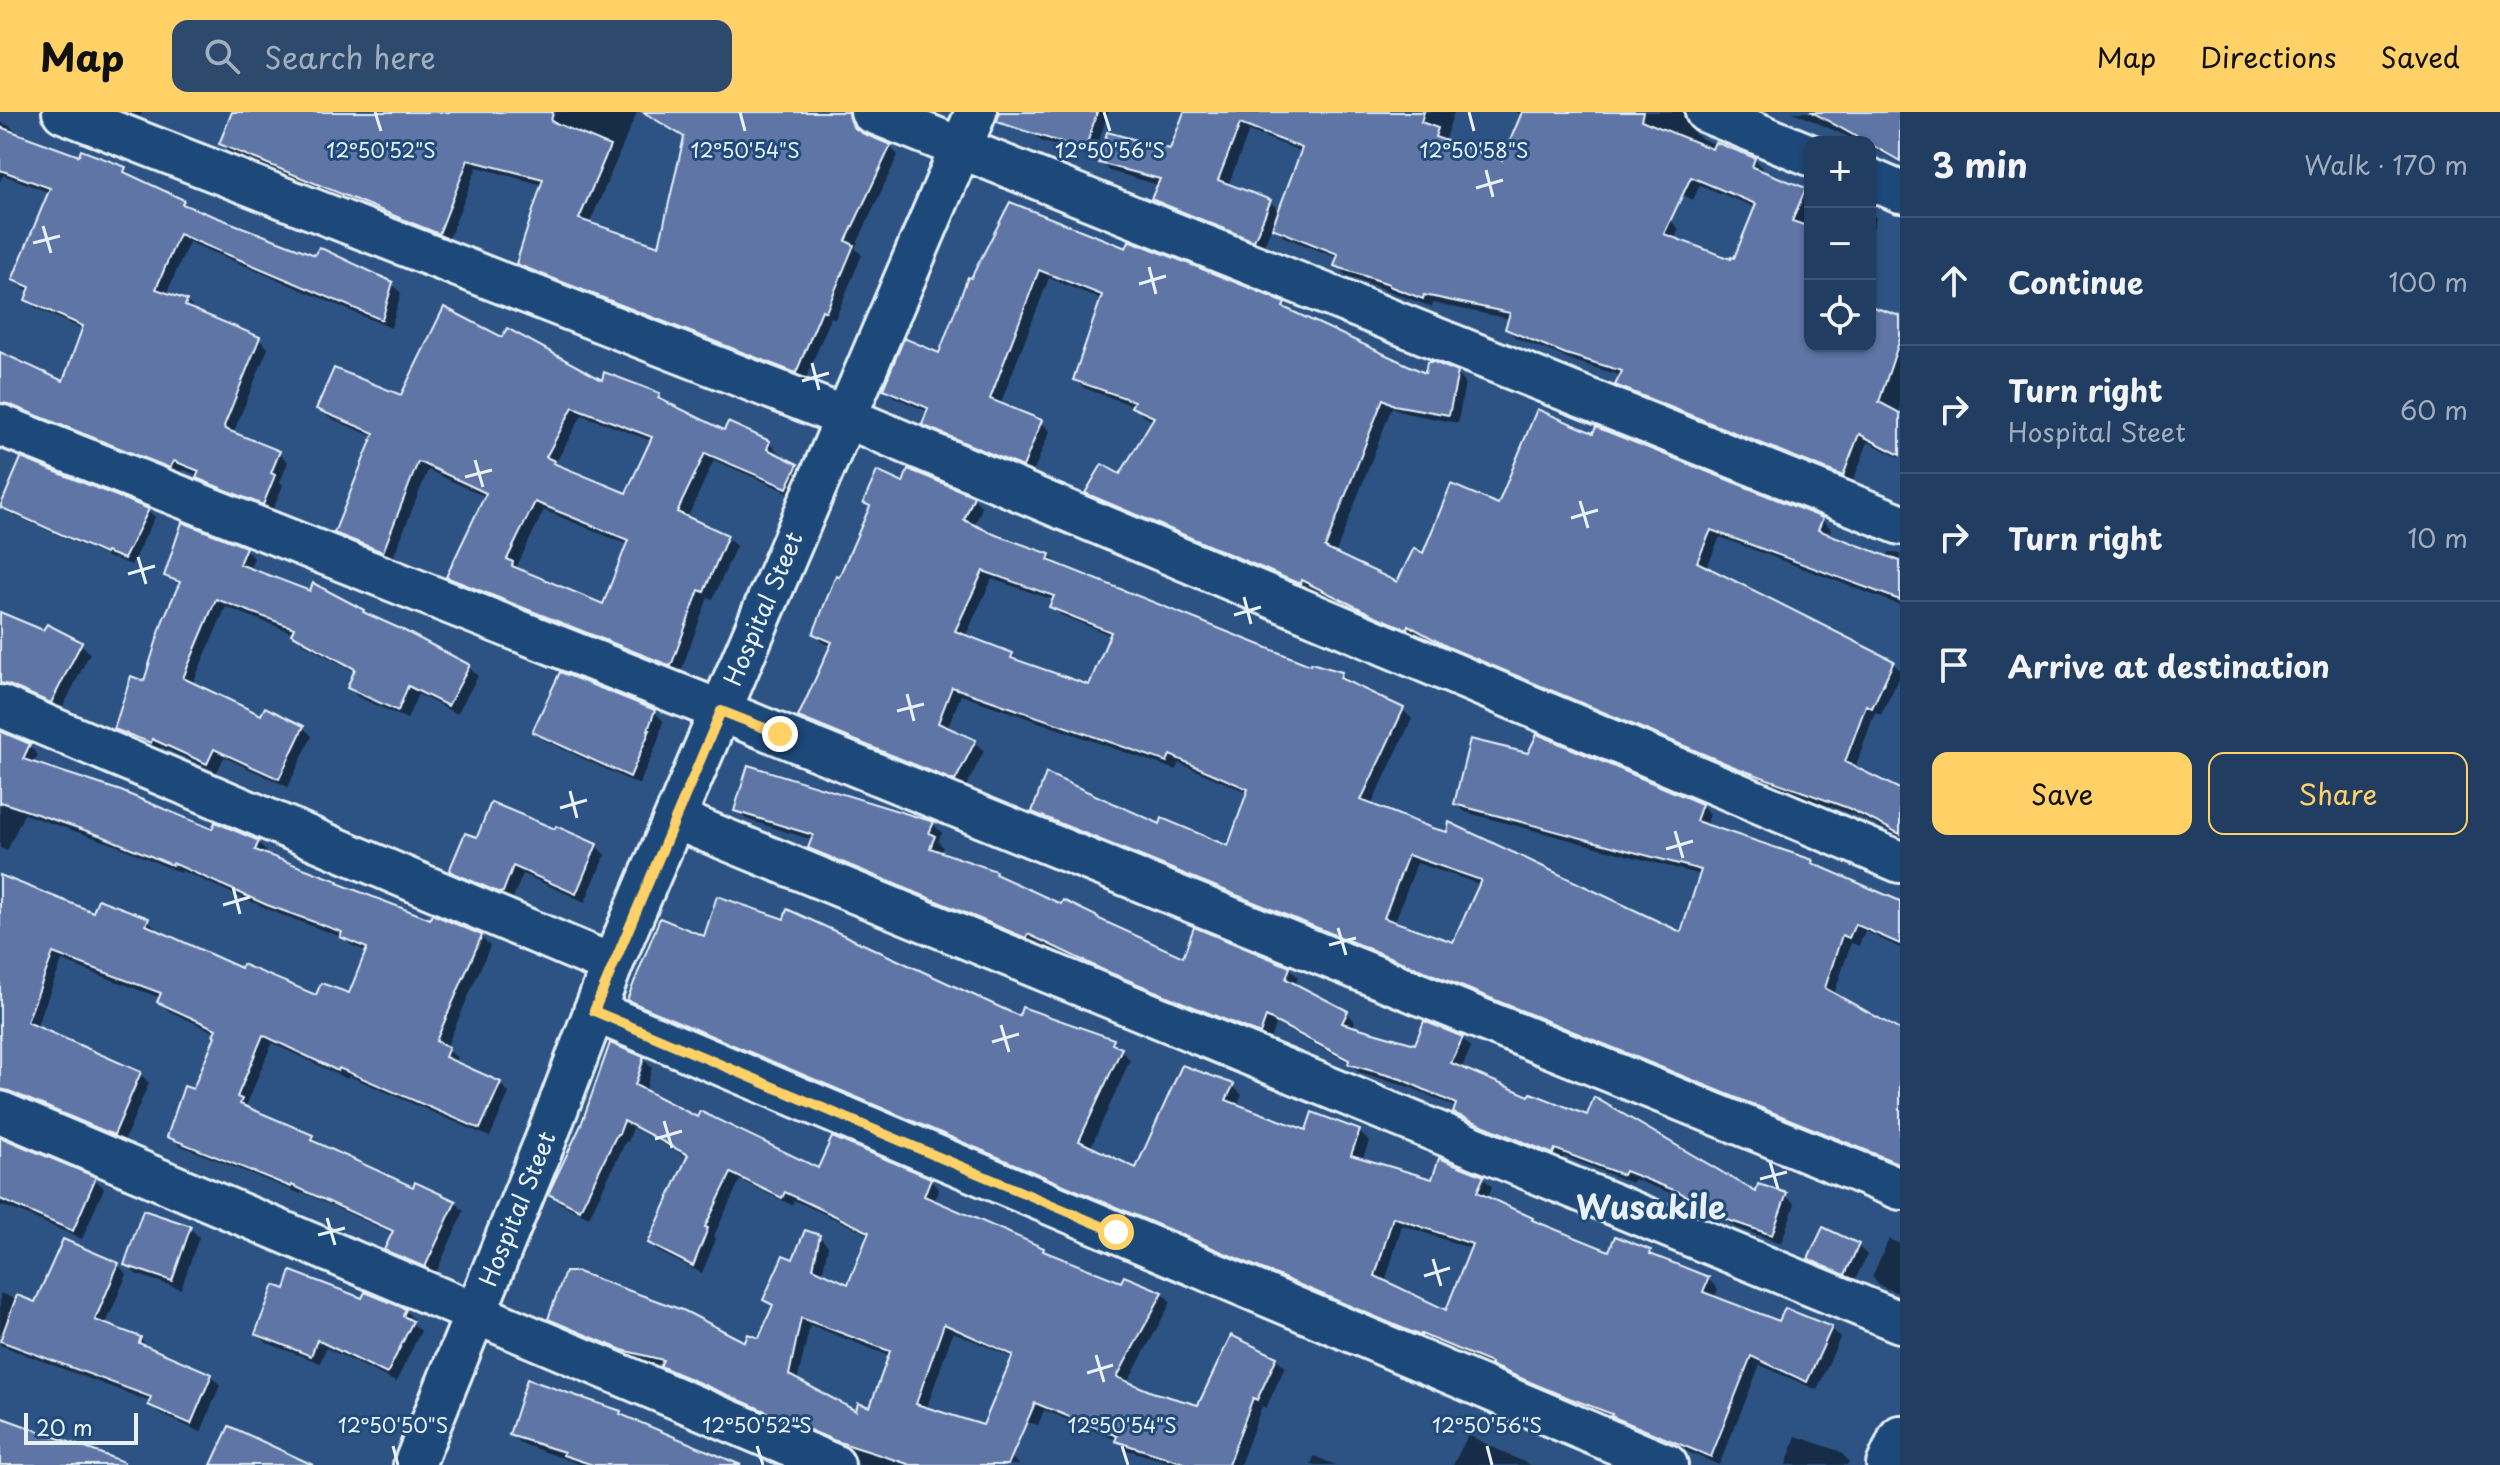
<!DOCTYPE html>
<meta charset="utf-8">
<style>
:root{--surface:#213e62;--page:#2d496b;--text:#f1f3f6;--muted:#a2aebe;--line:#3e5777;--accent:#ffd166}
body{margin:0;font-family:"Playpen Sans",sans-serif;background:var(--page);color:var(--text)}
.controls{position:absolute;right:24px;top:24px;display:grid;overflow:hidden;border-radius:16px;box-shadow:0 2px 6px #0004}
.controls button{width:72px;height:72px;display:grid;place-items:center;padding:0;border:0;border-bottom:2px solid var(--line);background:var(--surface);color:var(--text);font:40px sans-serif}
.scale{position:absolute;left:24px;bottom:20px;width:114px;box-sizing:border-box;padding-left:8px;border:4px solid #e8f1f8;border-top:0;font-size:22px;line-height:28px;white-space:nowrap;color:#e8f1f8;-webkit-text-stroke:6px #1f4a7a;paint-order:stroke}
.stop{position:absolute;width:24px;height:24px;margin:-18px;border:6px solid #ffd166;border-radius:50%;background:#fff}
.stop.end{background:#ffd166;border-color:#fff;box-shadow:0 2px 8px #0008}
.list{margin:0;padding:0;list-style:none}
h2{display:flex;justify-content:space-between;align-items:center;height:104px;margin:0;padding:0 32px;font-size:34px}
h2 small{font-size:26px;font-weight:400;color:var(--muted)}
.list li{display:grid;grid-template-columns:52px 1fr auto;gap:24px;align-items:center;box-sizing:border-box;height:128px;padding:0 32px;border-top:2px solid var(--line)}
.list b{display:block;font-size:30px;white-space:nowrap}
.list p{margin:0;font-size:26px;white-space:nowrap;color:var(--muted)}
.list em{font-size:26px;font-style:normal;color:var(--muted)}
.actions{display:flex;gap:16px;padding:24px 32px}
.actions a{flex:1;padding:18px 0;border:2px solid var(--accent);border-radius:16px;text-align:center;font-size:28px;color:var(--accent)}
.actions .main{background:var(--accent);color:#111}
.icon{flex:none;width:44px;height:44px;fill:none;stroke:currentColor;stroke-width:2;stroke-linecap:round;stroke-linejoin:round}
.map{position:relative;flex:none;width:1900px;height:1353px;overflow:hidden}
header{display:flex;align-items:center;gap:48px;box-sizing:border-box;height:112px;padding:0 40px;background:var(--accent);color:#111}
header strong{font-size:38px}
nav{display:flex;gap:44px;margin-inline-start:auto;font-size:28px}
.search{width:560px;height:72px;background:var(--page);display:flex;align-items:center;gap:20px;box-sizing:border-box;padding:0 28px;border-radius:16px;color:var(--muted);font-size:30px}
main{display:flex}
aside{flex:1;background:var(--surface)}
.map>svg:first-child{display:block}
.shadow{fill:#0007;fill-rule:evenodd}
.building{fill:#5e75a6;stroke:#e8f1f8;stroke-width:2;fill-rule:evenodd}
.lines{fill:none;stroke-linecap:round;stroke-linejoin:round}
.minor-casing{stroke:#e8f1f8;stroke-width:46}
.minor{stroke:#1f4a7a;stroke-width:40}
.route{stroke:#ffd166;stroke-width:10}
.ticks{fill:none;stroke:#e8f1f8;stroke-width:3}
.labels{text-anchor:middle;stroke-width:6;stroke-linejoin:round;paint-order:stroke}
.street-label{font-size:24px;fill:#e8f1f8;stroke:#1f4a7a}
.district-label{font-size:32px;font-weight:bold;fill:#e8f1f8;stroke:#1f4a7a}
.ticks-label{font-size:20px;text-anchor:middle;fill:#e8f1f8;stroke:#1f4a7a;stroke-width:6;stroke-linejoin:round;paint-order:stroke}
</style>
<header>
<strong>Map</strong>
<div class="search"><svg class="icon" aria-label="search" viewBox="0 0 24 24"><circle cx="10" cy="10" r="6"/><path d="M15 15l6 6"/></svg>Search here</div>
<nav><a>Map</a><a>Directions</a><a>Saved</a></nav>
</header>
<main>
<div class="map">
<svg width="1900" height="1353" viewBox="0 0 1900 1353">
<rect width="100%" height="100%" fill="#2c5383"/>
<filter id="ink" filterUnits="userSpaceOnUse"><feTurbulence type="fractalNoise" baseFrequency=".0125" numOctaves="2"/><feDisplacementMap in="SourceGraphic" scale="16" xChannelSelector="R" yChannelSelector="G"/><feConvolveMatrix kernelMatrix="1 2 1 2 8 2 1 2 1" color-interpolation-filters="sRGB"/></filter>
<g filter="url(#ink)">
<g class="shadow">
<polygon points="125,0 142,0 141,4"/>
<polygon points="235,0 522,0 550,12 556,0 637,0 589,113 661,137 685,27 641,0 858,0 857,15 860,22 889,34 898,43 855,136 862,143 835,207 831,205 805,269 527,160 518,151 543,73 477,55 448,129 230,41 221,32"/>
<polygon points="1038,0 1108,0 1094,46 1041,29 1032,20"/>
<path d="M1186,0h268l-10,30 226,78 9,9 -5,11 58,22 3,-2 22,-52 -57,-23 -7,15 -177,-88h178l-2,14 3,8 7,5 52,20 9,9 -2,5 49,19v154h60v-38l30,10v140l-32,-16 -16,42 -225,-90 -9,-9 4,-9 -45,-14 -61,-24 -9,-9 3,-10 -77,-16 -1,4 -86,-32 -9,-9 2,-8 -55,-21 -12,-11 -9,22 -100,-40 -9,-9 5,-14 -49,-14 -9,-9 70,-10zM1249,19l54,21 -23,60 -10,-11 -42,-15z"/>
<polygon points="1793,0 1900,0 1900,51 1870,35 1870,30 1860,30"/>
<polygon points="0,10 10,14 19,23 80,47 125,57 134,66 183,90 191,98 392,172 401,181 391,216 189,130 166,183 186,189 195,198 259,227 268,236 233,322 279,341 288,350 280,370 283,373 272,400 208,375 199,366 199,364 183,357 180,364 0,301 0,243 64,272 84,218 36,196 27,187 30,179 23,176 14,167 51,81 3,63 0,70"/>
<polygon points="1870,100 1876,106 1870,125"/>
<polygon points="1127,139 1284,193 1292,201 1426,264 1456,261 1465,270 1458,311 1405,301 1392,295 1335,443 1398,472 1424,444 1499,395 1594,324 1822,408 1831,417 1828,424 1887,446 1889,440 1900,442 1900,493 1720,425 1706,457 1893,551 1900,558 1900,564 1881,603 1875,600 1855,657 1900,679 1900,725 1860,705 1748,665 1460,543 1418,521 1416,525 1311,476 1309,479 1096,390 1087,381 1120,365 1154,309 1143,304 1134,294 1084,276 1075,267 1103,188 1049,166 1000,293 1041,310 1050,319 1032,363 934,321 925,312 929,300 894,285 885,276 940,244 969,167"/>
<path d="M503,228l100,42 3,-8 53,21 9,9 57,28 44,11 9,9 -2,4 21,10 9,9 -9,21 -83,-36 -27,59 40,18 9,9 -23,53 -5,-2 -28,77 -222,-88 -9,-9 37,-80 -58,-27 -36,90 -47,-19 -9,-9 38,-95 -46,-20 -9,-9 83,-10zM582,303l70,26 -25,55 -72,-32zM544,398l84,35 -24,62 -88,-39z"/>
<polygon points="22,349 148,399 155,405 131,453 113,446 112,447 9,401 2,395"/>
<path d="M905,374l68,12 9,9 -8,20 75,28 9,9 254,104 29,6 9,9 53,27 9,9 -41,87 312,129 18,-60 -236,-63 -9,-9 245,2 9,9 -4,13 106,35 5,5 83,37v44l-35,-17 -6,15 -8,-3 -17,52 66,37v136l-856,-347 -9,-9 126,15 68,22 20,-56 -70,-30 -3,7 -215,-75 -14,34 28,13 9,9 -19,38 -156,-63 -9,-9 32,-71 -8,-3 -9,-9 56,-126 -5,-6zM992,467l62,21 -2,6 9,9 51,21 -22,51 -69,-23 -9,-10 -47,-17zM1417,751l65,22 -28,60 -60,-21z"/>
<polygon points="245,437 254,446 249,458 363,499 369,505 468,555 478,564 457,602 418,582 407,607 358,585 349,576 356,560 302,531 294,521 226,495 192,573 262,606 303,615 312,624 288,675 224,645 217,660 161,635 160,639 125,626 116,617 146,571 180,474 167,463"/>
<polygon points="0,502 44,521 81,532 90,541 61,599 0,574"/>
<polygon points="654,599 663,609 658,629 639,673 544,628 535,619"/>
<polygon points="0,621 29,634 38,643 33,652 213,719 258,730 267,740 265,744 431,810 481,825 490,834 446,936 457,946 455,952 500,972 509,981 490,1025 349,964 347,967 272,931 246,994 251,999 312,1024 321,1033 414,1078 455,1090 464,1099 435,1163 396,1146 387,1137 394,1122 302,1080 301,1082 179,1033 169,1024 194,980 216,921 169,899 160,890 161,886 62,849 36,916 140,962 149,971 123,1031 0,978 0,817 94,803 148,808 157,817 156,820 242,859 318,886 351,884 368,840 351,833 342,825 277,801 182,759 181,761 113,732 24,702 7,739 0,736"/>
<polygon points="749,656 933,712 942,721 938,729 943,735 940,741 995,761 1002,768 1184,848 1289,856 1298,865 1295,874 1346,900 1355,909 1352,916 1416,934 1462,926 1471,935 1461,958 1757,1083 1785,1083 1795,1092 1781,1131 1735,1115 1691,1089 1634,1067 1632,1071 1564,1044 1562,1050 1464,1010 1455,1001 1457,996 1412,976 1359,960 1350,951 1276,912 1269,930 1112,865 1038,830 1036,834 820,745 810,736 813,728 746,707 737,698"/>
<polygon points="556,720 596,734 605,743 585,790 523,762 512,788 461,768 452,759 478,728"/>
<path d="M705,826l408,103 17,19 -40,89 47,22 96,-85 9,9 -5,11 70,26h52l10,9 -7,20 71,21 50,-4 9,9 -5,12 49,25 74,30 40,-2 7,7 51,20 10,10 -4,9 66,26 51,4 9,10 -23,52 -57,-25 -41,100 -1080,-456 -9,-9zM1402,1113l70,24 -25,64 -62,-30z"/>
<path d="M611,933l34,15h-4l-11,34 4,1 11,-34 7,7 -7,24 53,28 3,-6 118,57 14,-32 97,41 9,9 -5,13 109,47 6,7 72,29 4,-7 37,15 9,9 -44,82 25,10 47,13 33,-69 44,20 9,9 -19,41 -4,-2 -22,59h-61l-52,-15 -10,-10 -73,-30 -6,15 -36,-10 -9,-9 21,-48 -61,-26 -27,78 8,2 9,9 -1,6 69,30 8,8h-160l-5,-13 -183,-77 -9,-10 -30,-7 -72,-30 -9,-9 17,-49 116,43 61,32 4,-8 11,4 14,-33 -9,-8 19,-42 10,4 13,-30 12,4 9,10 -6,29 27,12 21,-52 -76,-35 -2,5 -52,-25 -26,56 2,3 -14,34 -43,-21 -9,-9 39,-85 -56,-30 -5,14 -2,-1 -37,76 -29,-14 -9,-9 32,-68zM810,1213l80,31 -19,53 -12,-4 -2,9 -60,-32z"/>
<polygon points="0,1035 94,1067 104,1076 82,1127 20,1100 0,1093"/>
<polygon points="190,1116 199,1125 181,1177 136,1162 126,1152"/>
<polygon points="1889,1127 1900,1132 1900,1182 1881,1174 1872,1165"/>
<polygon points="1858,1134 1867,1143 1854,1170 1819,1156 1810,1147"/>
<polygon points="118,1153 127,1162 105,1214 140,1226 149,1236 211,1264 220,1273 201,1320 160,1302 150,1292 151,1290 0,1233 0,1181 17,1188 36,1192"/>
<polygon points="363,1189 405,1198 414,1208 412,1211 421,1219 396,1270 326,1236 320,1251 267,1231 257,1222"/>
<polygon points="620,1301 626,1307 738,1353 582,1353 520,1331 511,1322"/>
<polygon points="1468,1323 1513,1345 1531,1353 1453,1353"/>
<polygon points="1796,1324 1839,1339 1849,1349 1847,1353 1786,1353"/>
<polygon points="1314,1344 1336,1353 1311,1353"/>
</g>
<g class="building">
<polygon points="232,0 553,0 551,9 610,34 579,107 659,134 684,25 643,0 849,0 853,15 862,21 891,33 846,129 854,133 826,200 822,198 796,261 516,152 543,67 468,48 439,122 219,32"/>
<polygon points="999,0 1097,0 1085,38 997,10"/>
<path d="M1184,0h240l-3,10 17,6 -3,9 67,23 20,-48h121l-2,8 71,29 3,-7 40,16 -3,9 54,21 -14,33 18,6v119h60v-40l30,10v23l-21,63 21,11v42l-41,-21 -16,42 -228,-91 7,-14 -56,-17 -61,-25 5,-16 -86,-18 -1,4 -34,-13v-2l-55,-18 4,-12 -66,-26 30,-80 -62,-24 -22,56 53,20 -17,41 -103,-42 9,-20 -61,-16 8,-31 63,17zM1691,65l65,27 -22,54 -3,-1v2l-67,-25z"/>
<polygon points="1812,0 1900,0 1900,49 1870,32 1870,30 1866,30"/>
<polygon points="0,15 79,44 81,38 126,55 124,60 184,88 182,92 315,143 319,135 393,170 382,208 179,122 156,177 187,188 185,194 260,225 224,314 225,317 280,339 271,361 275,363 263,393 196,366 199,359 174,349 170,356 8,292 0,291 0,240 63,269 83,214 25,188 30,175 12,168 50,76 0,58"/>
<polygon points="1010,90 1126,136 1129,129 1134,130 1255,178 1285,191 1283,195 1425,261 1427,250 1434,250 1458,260 1449,303 1394,293 1383,287 1325,436 1397,470 1414,436 1423,441 1451,372 1498,392 1537,297 1593,321 1596,315 1823,406 1818,418 1900,449 1900,488 1711,418 1697,450 1894,549 1872,596 1866,593 1845,650 1900,677 1900,722 1848,696 1737,656 1448,535 1408,513 1407,517 1373,503 1301,468 1300,472 1085,381 1102,352 1120,362 1154,305 1131,295 1134,289 1073,268 1102,183 1039,158 990,287 1042,308 1023,355 922,313 928,296 883,277 904,226 939,241 968,165 971,166"/>
<path d="M444,195l58,30 5,-9 95,52 2,-8 56,21 -2,5 66,32 4,-8 42,19 -3,8 31,15 -11,24 -82,-35 -28,59 51,23 -24,57 -5,-2 -28,76 -225,-89 40,-84 -64,-30 -4,-1 -35,90 -49,-19 40,-100 -58,-24 18,-41 67,27zM573,295l79,30 -26,56 -73,-30 2,-2 -9,-4zM535,390l93,38 -25,64 -91,-38 1,-4 -6,-3z"/>
<polygon points="21,346 149,397 124,447 106,440 105,442 0,395"/>
<path d="M908,357l66,27 -10,24 32,15 54,19 -2,6 262,105 1,-2 31,9 -2,6 64,30 -43,92 71,28 15,4 2,-10 232,110 20,-62 -247,-66 16,-65 58,14 9,-19 165,70 -6,17 117,39 -1,3 88,38v43l-45,-20 -6,14 -7,-3 -17,53 75,42v134l-868,-352 14,-39 114,51 2,-6 66,28 20,-57 -78,-34 -3,7 -215,-75 -14,36 38,17 -21,41 -157,-64 34,-75 -19,-8 23,-59 3,2 31,-71 -7,-3 14,-32 26,12zM983,459l71,25 -5,11 62,25 -22,53 -78,-27 2,-5 -58,-22zM1408,743l73,25 -28,62 -69,-24z"/>
<polygon points="182,410 246,435 239,452 310,479 313,471 364,498 363,500 403,518 470,553 448,594 408,574 398,599 347,576 355,557 291,522 294,516 216,487 183,566 261,603 265,595 304,614 279,667 214,637 207,652 152,627 151,631 114,617 131,564 144,569 163,508 180,470 164,464"/>
<polygon points="0,500 43,518 47,512 82,530 51,591 9,573 0,571"/>
<polygon points="560,560 655,598 648,618 650,618 630,665 532,620"/>
<polygon points="0,619 30,632 23,647 121,679 212,717 215,710 259,729 255,738 338,769 337,771 430,807 432,802 482,823 436,929 449,935 445,945 501,970 480,1017 339,956 338,959 263,923 237,985 242,987 240,992 313,1023 311,1028 413,1075 415,1070 456,1089 425,1155 384,1138 393,1119 292,1073 291,1075 167,1025 184,974 193,977 215,924 213,923 216,917 157,890 161,881 53,841 27,910 141,960 114,1023 9,979 0,977 0,763 93,800 98,787 149,806 146,813 241,856 242,852 316,883 321,871 349,881 367,836 340,825 342,820 267,793 173,751 172,753 102,724 1,690 0,692"/>
<polygon points="748,653 934,710 929,721 935,724 930,736 996,759 995,762 1061,792 1063,788 1098,805 1097,806 1183,845 1194,815 1290,855 1286,867 1348,899 1342,911 1415,932 1424,909 1463,925 1451,951 1529,984 1531,981 1587,1003 1594,985 1756,1080 1758,1072 1787,1081 1772,1123 1725,1107 1679,1080 1625,1059 1623,1063 1555,1037 1553,1042 1453,1001 1456,992 1401,967 1348,952 1349,948 1266,905 1260,922 1101,857 1028,822 1026,826 808,736 813,723 734,699"/>
<polygon points="491,690 555,717 556,714 597,732 576,782 513,754 503,780 500,781 449,759 465,721 477,725"/>
<path d="M717,784l67,23 3,-10 232,107 3,-9 92,32 -2,5 10,4 -43,93 57,27 46,-103 52,19 -8,16 80,30 6,-18 48,18 -9,25 81,24 7,-21 45,18 -7,16 56,26 -1,2 77,31 6,-15 36,14 -1,4 59,23 -6,15 76,29 6,-13 47,19 -25,55 -56,-26 -40,101 -100,-41 1,-2 -56,-21 -66,-28 1,-2 -70,-29v2l-794,-336 33,-82 44,18zM1393,1105l79,27 -26,66 -71,-34z"/>
<path d="M610,931l34,14 -9,28 62,32 3,-6 118,57 14,-31 99,41 -7,18 120,52 -1,3 78,31 3,-6 39,16 -46,85 35,15 46,13 33,-70 46,22 -20,43 -4,-2 -25,67h-38l-75,-24 2,-5 -82,-33 -27,62h-97l-78,-25 -173,-74 3,-6 -41,-10 -74,-31 17,-47h13l107,39 60,31 3,-8 11,4 14,-33 -10,-5 20,-45 10,4 12,-29 15,5 -7,33 35,16 21,-52 -84,-40 -3,6 -51,-25 -26,54 3,1 -15,38 -45,-23 40,-88 -64,-34 -5,13h-2l-37,76 -32,-16 33,-69zM801,1206l89,33 -20,56 -12,-4 -2,8 -67,-36zM944,1212l69,31 -30,70 -67,-21z"/>
<polygon points="0,1025 96,1065 73,1119 0,1087"/>
<polygon points="143,1098 191,1114 172,1169 124,1153"/>
<polygon points="1823,1115 1859,1132 1845,1163 1808,1147"/>
<polygon points="63,1127 119,1151 95,1208 141,1225 139,1231 212,1262 191,1312 148,1293 151,1285 0,1229 17,1183 35,1190"/>
<polygon points="291,1159 362,1186 365,1180 406,1197 403,1204 413,1209 387,1262 317,1228 311,1244 255,1222 274,1173 285,1177"/>
<polygon points="527,1267 621,1299 620,1302 741,1353 593,1353 563,1343 564,1340 509,1323"/>
<polygon points="0,1305 124,1350 124,1353 0,1353"/>
<polygon points="229,1314 313,1353 211,1353"/>
</g>
<g class="lines">
<defs>
<g id="minor">
<polyline points="63,0 845,305 1900,750"/>
<polyline points="871,0 1900,412"/>
<polyline points="1706,0 1810,43"/>
<polyline points="1870,67 1900,80"/>
<polyline points="0,313 721,599 1900,1077"/>
<polyline points="0,594 612,853"/>
<polyline points="676,707 1900,1210"/>
<polyline points="594,899 1667,1353"/>
<polyline points="0,1000 834,1353"/>
<polyline points="414,1353 546,1027 612,853 976,0"/>
<polyline points="1887,1353 1900,1324"/>
</g>
</defs>
<use href="#minor" class="minor-casing"/>
<use href="#minor" class="minor"/>
</g>
</g>
<g class="lines" filter="url(#ink)">
<polyline class="route" points="780,622 721,599 594,899 1116,1120"/>
</g>
<path class="ticks" d="M375,0l6,19M740,0l5,19M1104,0l6,19M1469,0l5,19M1486,58l7,27M1476,76l27,-8M43,114l8,27M33,131l27,-7M1149,155l7,27M1139,172l27,-8M812,251l7,27M802,269l27,-8M475,348l8,27M465,365l27,-7M1580,389l8,27M1571,406l27,-8M138,445l8,27M128,462l27,-8M1244,485l7,27M1234,503l27,-8M907,582l7,27M897,599l27,-7M570,679l7,27M560,696l27,-8M1675,719l8,27M1666,737l27,-8M233,775l7,27M223,793l27,-8M1338,816l8,27M1329,833l27,-7M1001,913l8,27M992,930l27,-8M664,1009l8,27M655,1027l27,-8M1770,1050l8,27M1760,1067l27,-7M327,1106l8,27M318,1123l27,-7M1433,1147l8,27M1424,1164l26,-8M1096,1243l8,27M1087,1261l26,-8M393,1334l5,19M757,1334l6,19M1122,1334l6,19M1487,1334l5,19"/>
<g class="labels">
<g class="street-label">
<text transform="translate(764 497) rotate(-67)" y="8">Hospital Steet</text>
<text transform="translate(518 1097) rotate(-68)" y="8">Hospital Steet</text>
</g>
<g class="district-label">
<text x="1651" y="1107">Wusakile</text>
</g>
</g>
<g class="ticks-label">
<text x="381" y="46">12°50'52"S</text>
<text x="745" y="46">12°50'54"S</text>
<text x="1110" y="46">12°50'56"S</text>
<text x="1474" y="46">12°50'58"S</text>
<text x="393" y="1321">12°50'50"S</text>
<text x="757" y="1321">12°50'52"S</text>
<text x="1122" y="1321">12°50'54"S</text>
<text x="1487" y="1321">12°50'56"S</text>
</g>
</svg>
<div class="controls">
<button>+</button>
<button>−</button>
<button><svg class="icon" aria-label="locate" viewBox="0 0 24 24"><circle cx="12" cy="12" r="6"/><path d="M12 2v4M12 18v4M2 12h4M18 12h4"/></svg></button>
</div>
<div class="scale">20 m</div>
<div class="stop" style="left:1116px;top:1120px"></div>
<div class="stop end" style="left:780px;top:622px"></div>
</div>
<aside>
<h2>3 min<small>Walk · 170 m</small></h2>
<ul class="list">
<li><svg class="icon" aria-label="ahead" viewBox="0 0 24 24"><path d="M12 20V5M6 11l6-6 6 6"/></svg><div><b>Continue</b></div><em>100 m</em></li>
<li><svg class="icon" aria-label="right" viewBox="0 0 24 24"><path d="M7 20v-9h11M14 6l5 5-5 5"/></svg><div><b>Turn right</b><p>Hospital Steet</p></div><em>60 m</em></li>
<li><svg class="icon" aria-label="right" viewBox="0 0 24 24"><path d="M7 20v-9h11M14 6l5 5-5 5"/></svg><div><b>Turn right</b></div><em>10 m</em></li>
<li><svg class="icon" aria-label="arrive" viewBox="0 0 24 24"><path d="M6 21V4h12l-3 4 3 4H6"/></svg><div><b>Arrive at destination</b></div></li>
</ul>
<div class="actions"><a class="main">Save</a><a>Share</a></div>
</aside>
</main>
